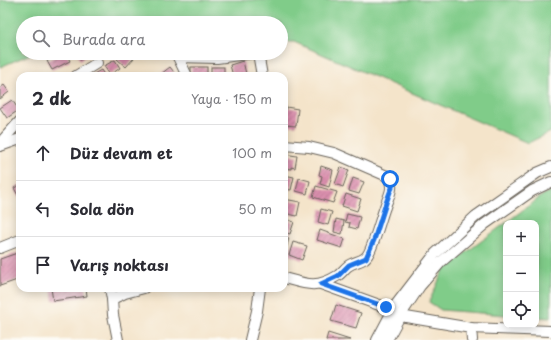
<!DOCTYPE html>
<html lang="tr">
<meta charset="utf-8">
<style>
:root{--surface:#fff;--page:#f2f2f3;--text:#2b2b33;--muted:#7c7c81;--line:#e1e1e2}
body{margin:0;font-family:"Playpen Sans",sans-serif;background:var(--page);color:var(--text)}
.controls{position:absolute;right:12px;bottom:12px;display:grid;overflow:hidden;border-radius:8px;box-shadow:0 2px 10px #0003}
.controls button{width:36px;height:36px;display:grid;place-items:center;padding:0;border:0;border-bottom:1px solid var(--line);background:var(--surface);color:var(--text);font:20px sans-serif}
.stop{position:absolute;width:12px;height:12px;margin:-9px;border:3px solid #1a73e8;border-radius:50%;background:#fff}
.stop.end{background:#1a73e8;border-color:#fff;box-shadow:0 1px 4px #0008}
.list{margin:0;padding:0;list-style:none}
h2{display:flex;justify-content:space-between;align-items:center;height:52px;margin:0;padding:0 16px;font-size:17px}
h2 small{font-size:13px;font-weight:400;color:var(--muted)}
.list li{display:grid;grid-template-columns:26px 1fr auto;gap:12px;align-items:center;box-sizing:border-box;height:56px;padding:0 16px;border-top:1px solid var(--line)}
.list b{display:block;font-size:15px;white-space:nowrap}
.list em{font-size:13px;font-style:normal;color:var(--muted)}
.icon{flex:none;width:22px;height:22px;fill:none;stroke:currentColor;stroke-width:2;stroke-linecap:round;stroke-linejoin:round}
.map{position:relative;flex:none;width:551px;height:340px;overflow:hidden}
.search{position:absolute;background:var(--surface);box-shadow:0 2px 10px #0003;left:16px;top:16px;width:272px;height:44px;display:flex;align-items:center;gap:10px;box-sizing:border-box;padding:0 14px;border-radius:22px;color:var(--muted);font-size:15px}
.panel{position:absolute;background:var(--surface);box-shadow:0 2px 10px #0003;left:16px;top:72px;width:272px;height:220px;border-radius:12px}
.map>svg:first-child{display:block}
.grass{fill:#80cc89;stroke:#4e7452}
.building{fill:url(#building-hatch)}
.lines{fill:none;stroke-linecap:round;stroke-linejoin:round}
.minor-casing{stroke:#686259;stroke-width:12}
.minor{stroke:#fff;stroke-width:10}
.route{stroke:#1a73e8;stroke-width:5}
</style>
<div class="map">
<svg width="551" height="340" viewBox="0 0 551 340">
<defs>
<pattern id="building-hatch" width="6" height="6" patternUnits="userSpaceOnUse"><rect width="6" height="6" fill="#db90ae"/><path d="M-1 1l2-2M0 6l6-6M5 7l2-2" fill="none" stroke="#b1758d"/></pattern>
</defs>
<rect width="100%" height="100%" fill="#fdfcf7"/>
<filter id="ink" filterUnits="userSpaceOnUse"><feTurbulence type="fractalNoise" baseFrequency=".025" numOctaves="2"/><feDisplacementMap in="SourceGraphic" scale="8" xChannelSelector="R" yChannelSelector="G"/><feConvolveMatrix kernelMatrix="1 2 1 2 8 2 1 2 1" color-interpolation-filters="sRGB"/></filter>
<filter id="wash" filterUnits="userSpaceOnUse"><feTurbulence type="fractalNoise" baseFrequency=".012" numOctaves="4" result="noise"/><feDisplacementMap in="SourceGraphic" scale="16" xChannelSelector="R" yChannelSelector="G"/><feGaussianBlur stdDeviation="0.9" result="paint"/><feColorMatrix in="noise" values="0 0 0 0 0 0 0 0 0 0 0 0 0 0 0 0 0 1.4 0 .05"/><feComposite in="paint" operator="in"/></filter>
<g filter="url(#wash)">
<rect width="100%" height="100%" fill="#f4e4ca"/>
<g class="grass">
<polygon points="0,0 551,0 551,132 528,143 294,42 281,42 281,23 23,23 23,53 33,53 0,67"/>
<polygon points="551,191 551,318 536,317 536,223 506,223 506,315 441,310 429,302 444,269 543,195"/>
</g>
<g id="blocks">
<g class="building">
<polygon points="63,53 66,53 70,61 52,70 47,61"/>
<polygon points="77,53 93,53 80,60"/>
<polygon points="122,53 127,53 134,58 126,67 117,59"/>
<polygon points="115,60 120,68 110,75 104,66"/>
<polygon points="243,61 246,74 239,76 233,76 230,65"/>
<polygon points="170,67 177,76 163,76 161,74"/>
<rect x="191" y="67" width="16" height="9"/>
<rect x="211" y="67" width="13" height="9"/>
<polygon points="101,70 105,76 90,76"/>
<polygon points="4,85 9,92 0,99 0,88"/>
<polygon points="12,100 19,110 7,118 0,108"/>
<polygon points="286,107 298,109 296,126 284,125"/>
<polygon points="284,154 297,156 295,168 291,167 291,169 284,168"/>
<polygon points="321,166 333,170 329,187 320,184 322,176 319,175"/>
<polygon points="341,167 349,170 343,187 335,184"/>
<polygon points="284,175 294,177 291,190 284,189"/>
<polygon points="299,178 310,181 307,194 296,191"/>
<polygon points="353,178 364,182 359,194 349,191"/>
<polygon points="20,185 20,199 14,188"/>
<polygon points="316,186 337,192 333,203 313,197"/>
<polygon points="346,194 361,199 357,211 342,206"/>
<polygon points="284,199 300,202 297,216 284,213"/>
<polygon points="321,209 332,212 328,225 318,222"/>
<polygon points="347,214 360,217 357,229 349,227 350,223 345,222"/>
<polygon points="284,218 294,222 290,234 284,232"/>
<polygon points="336,219 344,221 342,234 334,232"/>
<polygon points="320,230 345,239 342,248 317,240"/>
<polygon points="284,237 289,238 285,253 284,253"/>
<polygon points="293,242 307,246 302,260 289,255"/>
<polygon points="20,252 20,279 0,286 0,259"/>
<polygon points="51,288 86,288 87,296 53,301"/>
<polygon points="336,305 361,313 356,328 331,321"/>
<polygon points="328,333 350,340 326,340"/>
</g>
</g>
</g>
<g filter="url(#ink)">
<use href="#blocks" fill-opacity="0" stroke="#686259" stroke-width="1"/>
<g class="lines">
<defs>
<g id="minor">
<polyline points="258,53 262,76"/>
<polyline points="76,76 97,63"/>
<polyline points="187,76 178,57 217,58 253,53"/>
<polyline points="0,143 20,121"/>
<path d="M284,145l25,2 25,6 53,23c9,11 1,20 -2,31 -4,10 -13,46 -20,51 -5,4 -12,4 -17,8 -4,3 -7,8 -11,10 -21,13 -31,8 -53,2"/>
<polyline points="0,146 20,139"/>
<polyline points="0,248 20,240"/>
<polyline points="321,284 393,310"/>
<polyline points="110,288 112,299 113,315 118,340"/>
<polyline points="112,299 125,293 144,288"/>
<polyline points="400,316 471,328 551,331"/>
<polyline points="471,328 472,340"/>
<polyline points="250,340 257,311 260,288"/>
<polyline points="377,340 395,306 435,254 476,216 537,173 551,167"/>
<polyline points="387,340 400,316 420,286 441,262 485,224 532,191 551,182"/>
</g>
</defs>
<use href="#minor" class="minor-casing"/>
<use href="#minor" class="minor"/>
</g>
</g>
<g class="lines" filter="url(#ink)">
<polyline class="route" points="386,307 321,284 338,276 349,265 366,258 374,240 386,203 390,192 392,188 392,184 390,179"/>
</g>
</svg>
<div class="controls">
<button>+</button>
<button>−</button>
<button><svg class="icon" aria-label="locate" viewBox="0 0 24 24"><circle cx="12" cy="12" r="6"/><path d="M12 2v4M12 18v4M2 12h4M18 12h4"/></svg></button>
</div>
<div class="stop" style="left:390px;top:179px"></div>
<div class="stop end" style="left:386px;top:307px"></div>
<div class="search"><svg class="icon" aria-label="search" viewBox="0 0 24 24"><circle cx="10" cy="10" r="6"/><path d="M15 15l6 6"/></svg>Burada ara</div>
<section class="panel">
<h2>2 dk<small>Yaya · 150 m</small></h2>
<ul class="list">
<li><svg class="icon" aria-label="ahead" viewBox="0 0 24 24"><path d="M12 20V5M6 11l6-6 6 6"/></svg><div><b>Düz devam et</b></div><em>100 m</em></li>
<li><svg class="icon" aria-label="left" viewBox="0 0 24 24"><path d="M17 20v-9H6M10 6l-5 5 5 5"/></svg><div><b>Sola dön</b></div><em>50 m</em></li>
<li><svg class="icon" aria-label="arrive" viewBox="0 0 24 24"><path d="M6 21V4h12l-3 4 3 4H6"/></svg><div><b>Varış noktası</b></div></li>
</ul>
</section>
</div>
